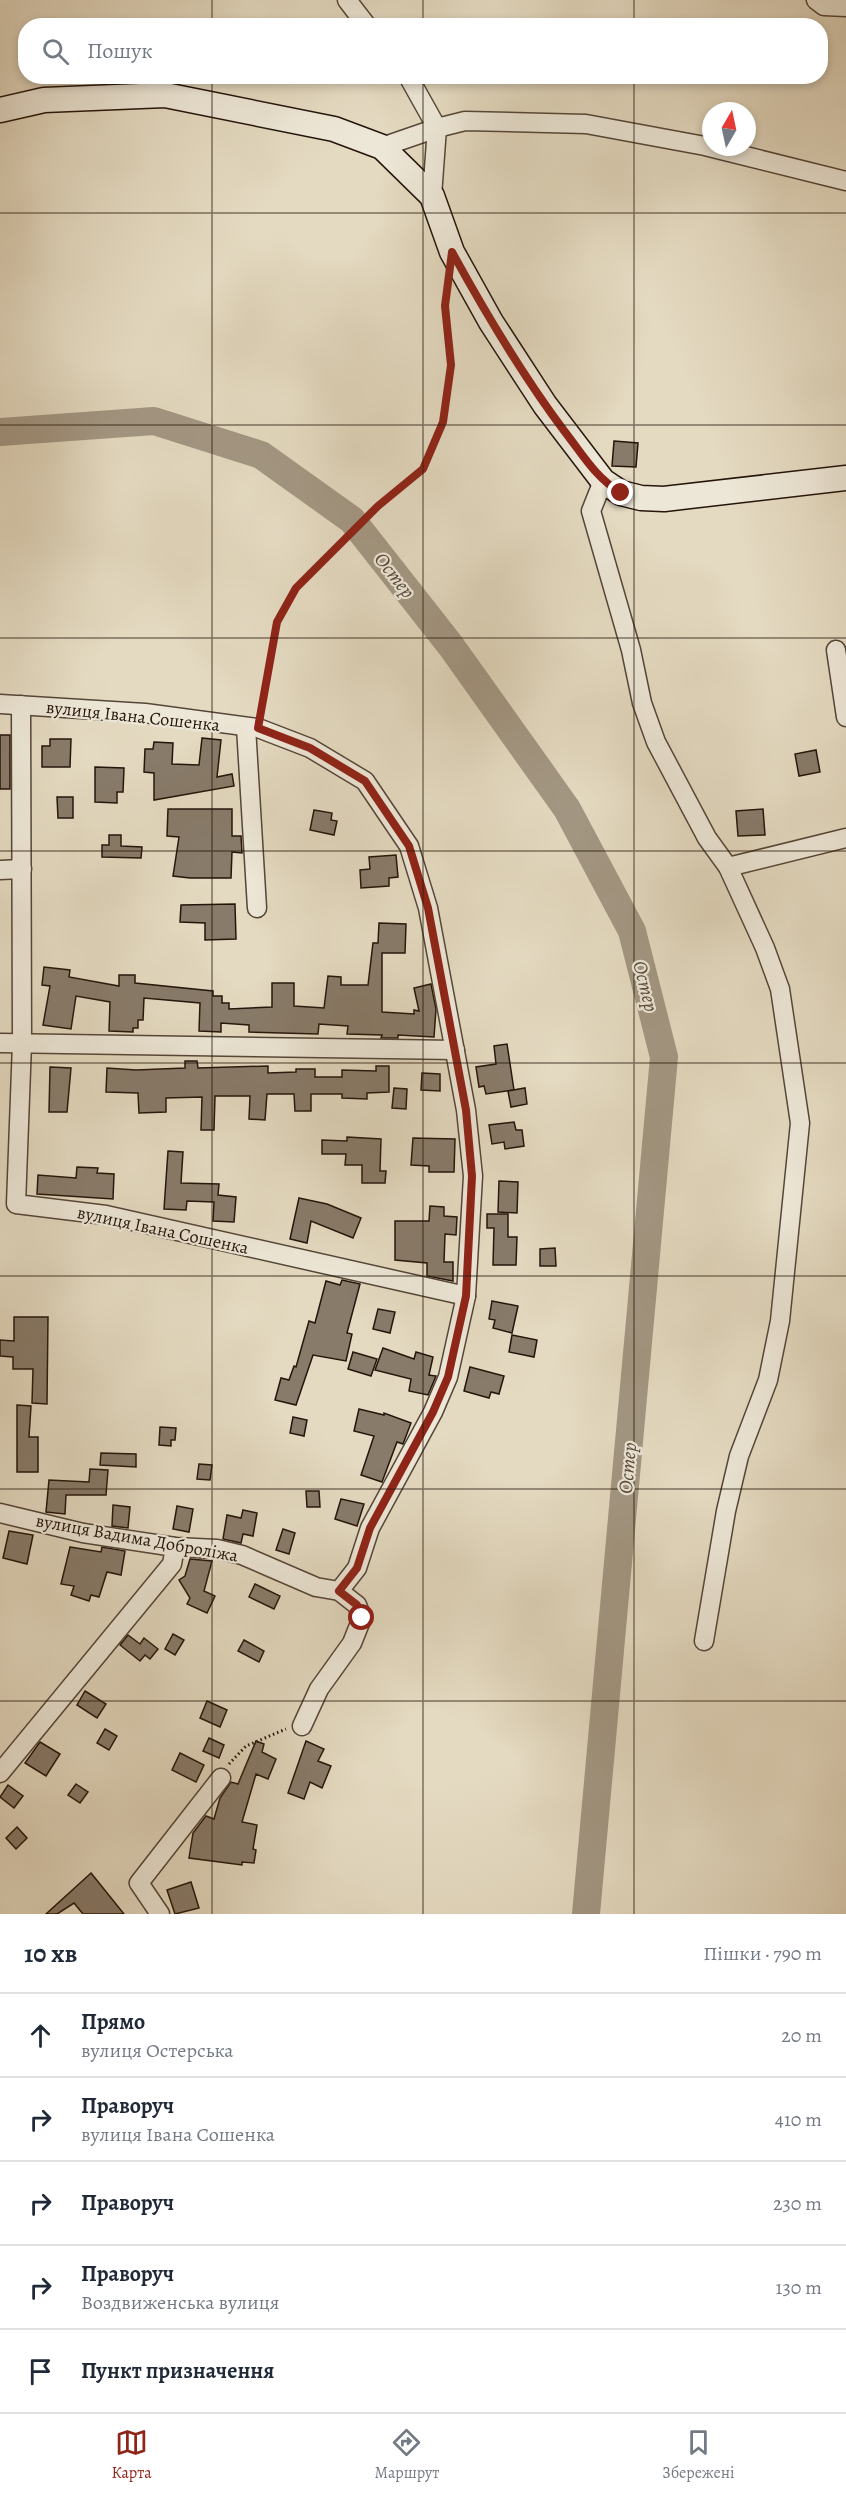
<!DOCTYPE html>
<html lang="uk">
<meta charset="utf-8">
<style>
:root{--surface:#fff;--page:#f2f2f3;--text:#1f2937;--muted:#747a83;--line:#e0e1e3;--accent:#8f2418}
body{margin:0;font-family:Alegreya,serif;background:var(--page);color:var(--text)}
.compass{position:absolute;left:702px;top:102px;width:54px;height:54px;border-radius:50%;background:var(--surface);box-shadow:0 3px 9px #0003;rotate:9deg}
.stop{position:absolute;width:18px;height:18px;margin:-14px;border:4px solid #8f2418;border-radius:50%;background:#fff}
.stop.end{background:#8f2418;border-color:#fff;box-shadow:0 2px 6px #0008}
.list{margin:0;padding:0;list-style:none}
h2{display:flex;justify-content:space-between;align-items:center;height:78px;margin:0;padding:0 24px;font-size:26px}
h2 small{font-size:20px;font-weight:400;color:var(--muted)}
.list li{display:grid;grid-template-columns:39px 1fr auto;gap:18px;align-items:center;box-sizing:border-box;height:84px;padding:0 24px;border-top:2px solid var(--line)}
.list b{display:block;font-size:22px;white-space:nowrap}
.list p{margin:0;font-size:20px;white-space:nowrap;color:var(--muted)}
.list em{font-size:20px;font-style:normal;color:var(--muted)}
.icon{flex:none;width:33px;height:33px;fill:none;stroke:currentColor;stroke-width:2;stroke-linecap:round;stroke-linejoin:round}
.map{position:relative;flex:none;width:846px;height:1914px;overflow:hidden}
.search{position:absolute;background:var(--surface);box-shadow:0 3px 9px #0003;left:18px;right:18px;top:18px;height:66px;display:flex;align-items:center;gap:15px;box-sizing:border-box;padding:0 21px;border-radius:24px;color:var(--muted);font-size:22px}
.sheet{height:498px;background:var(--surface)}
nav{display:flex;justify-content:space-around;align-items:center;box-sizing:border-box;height:84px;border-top:2px solid var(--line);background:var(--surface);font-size:16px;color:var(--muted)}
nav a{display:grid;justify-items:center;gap:3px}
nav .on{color:var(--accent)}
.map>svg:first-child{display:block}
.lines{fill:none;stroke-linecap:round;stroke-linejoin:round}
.river{stroke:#a39783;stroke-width:28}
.building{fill:#887b6a;stroke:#25150b;stroke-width:1.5}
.street-casing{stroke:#554638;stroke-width:21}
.secondary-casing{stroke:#25150b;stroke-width:27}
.path{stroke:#25150b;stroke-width:3;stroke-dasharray:1.5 3;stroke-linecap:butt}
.street{stroke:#ede7d7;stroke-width:18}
.secondary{stroke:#ede7d7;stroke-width:24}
.route{stroke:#8f2418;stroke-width:8}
.grid{fill:none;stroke:#25150b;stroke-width:1.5;stroke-opacity:0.55}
.labels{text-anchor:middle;stroke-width:4.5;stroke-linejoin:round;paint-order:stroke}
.street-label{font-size:18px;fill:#25150b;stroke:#ede7d7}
.water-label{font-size:20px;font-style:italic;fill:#57493b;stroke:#ede7d7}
</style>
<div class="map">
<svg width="846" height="1914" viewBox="0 0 846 1914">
<rect width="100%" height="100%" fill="#e4dac1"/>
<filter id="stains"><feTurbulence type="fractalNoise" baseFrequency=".00333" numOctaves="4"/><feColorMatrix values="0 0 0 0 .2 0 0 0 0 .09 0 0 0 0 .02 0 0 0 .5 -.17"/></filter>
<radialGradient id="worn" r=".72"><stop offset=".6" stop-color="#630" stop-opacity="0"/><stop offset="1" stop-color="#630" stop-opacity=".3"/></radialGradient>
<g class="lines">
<polyline class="river" points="0,432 154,421 261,455 352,520 451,646 567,809 632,931 664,1057 586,1914"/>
</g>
<g class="building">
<polygon points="614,441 638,443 636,467 612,466"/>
<rect x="0" y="735" width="10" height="54"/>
<polygon points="202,738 221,740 217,777 232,774 234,786 154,800 154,773 144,772 145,749 153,749 154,742 173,743 172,764 199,765"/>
<polygon points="50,739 71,739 70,767 42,767 42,746 50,746"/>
<polygon points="816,750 820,772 799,776 795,754"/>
<polygon points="95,767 124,768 123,792 117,792 117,803 95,802"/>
<polygon points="57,797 73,797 73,818 58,818"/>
<polygon points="168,809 232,809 232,836 241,836 242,853 232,852 231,878 190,878 173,876 179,837 167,836"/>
<polygon points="763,809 765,835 738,836 736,811"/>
<polygon points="314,810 332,813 331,820 337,821 334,835 310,830"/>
<polygon points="109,835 121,835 121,846 142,847 141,858 102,857 102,845 109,845"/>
<polygon points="396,855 398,877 389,878 389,886 361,888 360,870 370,869 369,857"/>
<polygon points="235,904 236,939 205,940 205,923 180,922 181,905"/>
<polygon points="379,923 406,924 405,953 382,953 382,1012 414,1014 414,1010 419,1011 414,988 431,984 436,1009 434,1037 398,1035 398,1038 381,1038 382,1035 347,1034 348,1026 319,1024 318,1034 249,1032 249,1025 221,1023 221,1032 199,1031 200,1003 144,998 143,1020 138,1020 138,1028 133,1028 133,1032 109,1031 110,1002 76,996 71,1029 43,1025 50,986 42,985 44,967 70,970 69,977 119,986 119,975 135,975 135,983 213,991 213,996 222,996 222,1003 229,1003 229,1009 272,1007 272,983 294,983 294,1006 324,1008 328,976 341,977 341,985 368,985 373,943 378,943"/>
<polygon points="507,1044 514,1090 486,1094 484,1086 479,1087 476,1067 496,1064 494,1046"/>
<polygon points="185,1061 197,1061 198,1068 268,1066 268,1073 296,1072 296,1069 315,1069 315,1077 342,1077 342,1070 376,1071 376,1066 389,1066 389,1092 367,1093 367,1099 342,1098 342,1094 311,1094 311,1111 295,1111 294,1094 267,1094 265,1120 249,1119 250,1096 215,1096 214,1130 201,1130 202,1097 166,1098 166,1112 139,1113 138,1093 106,1092 107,1068 136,1070 185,1068"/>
<polygon points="50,1067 71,1068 67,1112 49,1112"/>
<polygon points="422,1073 440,1074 440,1091 421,1090"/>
<polygon points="394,1088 407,1089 406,1109 392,1108"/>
<polygon points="525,1088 527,1104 511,1107 508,1091"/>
<polygon points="514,1122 516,1130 522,1130 524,1146 505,1149 504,1142 492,1144 489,1125"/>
<polygon points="347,1137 381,1139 380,1171 386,1171 385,1183 362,1183 362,1165 345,1165 346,1154 322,1154 322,1140 347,1141"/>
<polygon points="413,1138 455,1139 454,1172 429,1172 429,1166 411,1165"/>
<polygon points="168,1151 183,1152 181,1183 219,1184 218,1195 236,1197 234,1222 213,1221 214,1202 187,1201 186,1210 164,1209"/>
<polygon points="77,1167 98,1168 97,1173 114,1174 113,1199 37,1194 38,1175 76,1178"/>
<polygon points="499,1181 518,1182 517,1213 498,1212"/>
<polygon points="299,1198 327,1204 361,1218 353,1238 311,1221 307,1243 290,1239"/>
<polygon points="430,1206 444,1207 444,1216 457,1217 456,1235 445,1234 444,1262 453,1262 453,1281 427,1276 427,1263 395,1260 395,1221 429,1221"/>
<polygon points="487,1214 508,1214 508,1237 517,1237 516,1265 493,1265 494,1228 487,1228"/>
<polygon points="555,1248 556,1266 540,1266 540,1249"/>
<polygon points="342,1280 360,1284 347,1333 352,1334 346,1361 313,1355 296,1405 275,1400 281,1378 289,1380 294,1366 296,1367 309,1321 315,1323 326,1281 340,1285"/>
<polygon points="492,1301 518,1306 512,1333 493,1328 495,1320 489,1319"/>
<polygon points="378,1309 395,1312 390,1333 373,1329"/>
<polygon points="14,1317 48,1317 47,1404 32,1403 33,1369 13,1369 13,1357 0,1356 0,1340 14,1341"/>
<polygon points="512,1335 537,1340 534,1357 509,1352"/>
<polygon points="383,1348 414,1359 416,1352 433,1357 429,1375 436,1376 428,1395 409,1391 411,1379 375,1370"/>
<polygon points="353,1352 377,1359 371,1376 348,1369"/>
<polygon points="470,1367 504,1376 499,1394 491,1392 489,1398 464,1391"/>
<polygon points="17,1405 31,1406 29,1437 38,1437 38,1472 17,1472"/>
<polygon points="359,1409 384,1415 384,1413 411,1423 403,1444 397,1442 382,1482 361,1475 374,1436 354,1431"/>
<polygon points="293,1417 307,1420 304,1436 290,1433"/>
<polygon points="160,1427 176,1428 175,1440 171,1440 171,1446 159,1445"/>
<polygon points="101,1453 136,1454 136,1467 100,1465"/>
<polygon points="199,1464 212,1465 210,1480 197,1479"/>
<polygon points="90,1469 108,1470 106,1495 66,1495 65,1514 46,1512 49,1480 89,1482"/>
<polygon points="306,1491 319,1491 320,1507 307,1507"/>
<polygon points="341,1499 364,1504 357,1526 335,1519"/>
<polygon points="113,1505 130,1507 128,1528 112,1526"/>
<polygon points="177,1506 193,1509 189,1532 173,1529"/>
<polygon points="243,1510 257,1513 253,1536 243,1534 241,1543 223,1539 227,1515 241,1518"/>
<polygon points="283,1529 295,1533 289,1554 276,1550"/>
<polygon points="9,1531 33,1535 27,1564 3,1558"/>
<polygon points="70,1547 101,1552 102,1547 125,1551 121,1575 107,1572 99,1597 91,1595 89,1601 71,1595 74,1586 61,1584"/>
<polygon points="190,1559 212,1561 204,1591 215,1596 207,1613 187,1604 190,1598 179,1580 185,1576"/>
<polygon points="255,1584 280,1596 274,1609 249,1597"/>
<polygon points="173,1634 184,1640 175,1655 165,1649"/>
<polygon points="128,1635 140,1644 144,1638 158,1649 150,1659 145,1655 140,1661 120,1645"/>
<polygon points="244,1640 264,1651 259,1662 238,1651"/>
<polygon points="85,1691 106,1704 97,1718 77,1705"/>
<polygon points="207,1701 227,1710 220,1727 200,1718"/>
<polygon points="105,1729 117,1736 109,1750 97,1743"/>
<polygon points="209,1738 224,1745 219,1758 203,1751"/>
<polygon points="256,1741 264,1744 262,1752 276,1759 268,1779 256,1774 242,1822 257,1825 253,1849 256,1850 254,1863 242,1862 242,1865 189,1858 193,1833 206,1816 214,1819 220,1798 231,1782 238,1784"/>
<polygon points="306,1741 324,1749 318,1761 331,1766 322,1788 310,1782 304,1799 288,1793"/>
<polygon points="40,1742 60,1754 46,1776 25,1763"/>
<polygon points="180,1753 204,1765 196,1782 172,1770"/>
<polygon points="76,1784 88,1792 80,1803 68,1795"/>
<polygon points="8,1785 23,1796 14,1808 0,1797"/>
<polygon points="17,1827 27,1838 16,1849 6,1838"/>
<polygon points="91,1873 124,1914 83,1914 74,1903 57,1914 46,1914"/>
<polygon points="191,1882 199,1908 175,1914 167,1890"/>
</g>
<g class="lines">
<defs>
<g id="street">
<polyline points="347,0 367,26"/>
<polyline points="816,0 824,6 846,7"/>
<polyline points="408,76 437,128 465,121 586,124 705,146 846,181"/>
<polyline points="382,147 437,128 432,196"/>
<polyline points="603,481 591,511 631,650 642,703 656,742 707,838 728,867 765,948 780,989 800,1123 780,1321 768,1380 739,1456 726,1511 704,1641"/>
<polyline points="836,650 846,717"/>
<polyline points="0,704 145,713 258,728 310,748 365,781 409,846 428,908 466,1110 473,1176 466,1296 448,1377 433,1412 370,1528 357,1568 339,1591"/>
<polyline points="21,705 22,1043 16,1204 106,1215 466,1296"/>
<polyline points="246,727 257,908"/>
<polyline points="728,867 846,838"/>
<polyline points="0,870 22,869"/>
<polyline points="0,1043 455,1050"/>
<polyline points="0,1513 83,1533 175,1547 217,1549 242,1555 316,1587 339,1591 357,1605 362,1618 352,1643 319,1689 302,1726"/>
<polyline points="0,1773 172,1564 175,1547"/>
<polyline points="160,1914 139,1883 221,1778"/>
</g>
<polyline id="secondary" points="0,110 44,100 165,95 334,129 382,147 432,196 452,252 491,322 545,405 603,481 621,493 641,498 664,499 846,478"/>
</defs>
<use href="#street" class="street-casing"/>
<use href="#secondary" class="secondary-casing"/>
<g class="path">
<polyline points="261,712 277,622 296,588 378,506 423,469 443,422 451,365 445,306 448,287"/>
<polyline points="229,1764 246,1746 286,1729"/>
</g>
<use href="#street" class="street"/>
<use href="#secondary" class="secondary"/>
</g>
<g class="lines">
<path class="route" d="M362,1618l-5,-13 -18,-14 18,-23 13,-40 63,-116 15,-35 18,-81 6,-120 -6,-66 -38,-202 -19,-62 -44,-65 -55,-33 -52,-20 19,-106 19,-34 82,-82 45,-37 20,-47 8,-57 -6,-59 7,-54c34,62 70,123 113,180 18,23 30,45 56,61"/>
</g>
<path class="grid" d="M212,0v26M423,0v26M634,0v26M212,76v1838M423,76v1838M634,76v1838M0,213h846M0,425h846M0,638h846M0,851h846M0,1063h846M0,1276h846M0,1489h846M0,1701h846"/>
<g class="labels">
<g class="street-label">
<text transform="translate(133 716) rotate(6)" y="6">вулиця Івана Сошенка</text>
<text transform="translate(163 1230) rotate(12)" y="6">вулиця Івана Сошенка</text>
<text transform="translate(137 1538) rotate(10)" y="6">вулиця Вадима Доброліжа</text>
</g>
<g class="water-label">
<text transform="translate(395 575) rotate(52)" y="7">Остер</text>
<text transform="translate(646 986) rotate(76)" y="7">Остер</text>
<text transform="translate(627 1468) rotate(-85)" y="7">Остер</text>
</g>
</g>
<rect width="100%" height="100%" filter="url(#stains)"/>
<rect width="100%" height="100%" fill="url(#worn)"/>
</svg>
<svg class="compass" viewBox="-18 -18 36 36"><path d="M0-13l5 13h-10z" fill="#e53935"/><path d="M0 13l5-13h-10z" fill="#747a83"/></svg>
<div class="stop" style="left:362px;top:1618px"></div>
<div class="stop end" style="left:621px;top:493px"></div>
<div class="search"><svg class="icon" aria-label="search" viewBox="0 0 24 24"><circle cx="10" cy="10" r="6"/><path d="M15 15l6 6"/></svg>Пошук</div>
</div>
<section class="sheet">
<h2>10 хв<small>Пішки · 790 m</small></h2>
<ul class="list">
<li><svg class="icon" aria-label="ahead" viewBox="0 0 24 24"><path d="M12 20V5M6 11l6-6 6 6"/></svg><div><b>Прямо</b><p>вулиця Остерська</p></div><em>20 m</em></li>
<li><svg class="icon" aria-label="right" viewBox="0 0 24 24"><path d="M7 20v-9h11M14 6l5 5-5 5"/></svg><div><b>Праворуч</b><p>вулиця Івана Сошенка</p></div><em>410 m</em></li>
<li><svg class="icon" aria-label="right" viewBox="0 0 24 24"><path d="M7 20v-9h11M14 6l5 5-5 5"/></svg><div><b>Праворуч</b></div><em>230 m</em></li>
<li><svg class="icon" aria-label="right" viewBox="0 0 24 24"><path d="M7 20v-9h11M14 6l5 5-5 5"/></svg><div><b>Праворуч</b><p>Воздвиженська вулиця</p></div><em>130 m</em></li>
<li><svg class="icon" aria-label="arrive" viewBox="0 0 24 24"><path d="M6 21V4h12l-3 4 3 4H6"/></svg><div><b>Пункт призначення</b></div></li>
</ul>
</section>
<nav>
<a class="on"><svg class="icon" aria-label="map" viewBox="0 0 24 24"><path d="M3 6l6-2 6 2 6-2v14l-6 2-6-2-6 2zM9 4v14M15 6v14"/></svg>Карта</a>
<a><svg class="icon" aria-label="directions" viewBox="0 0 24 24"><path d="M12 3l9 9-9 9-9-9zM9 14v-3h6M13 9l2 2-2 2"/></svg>Маршрут</a>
<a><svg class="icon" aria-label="saved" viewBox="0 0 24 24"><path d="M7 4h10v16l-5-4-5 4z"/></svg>Збережені</a>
</nav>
